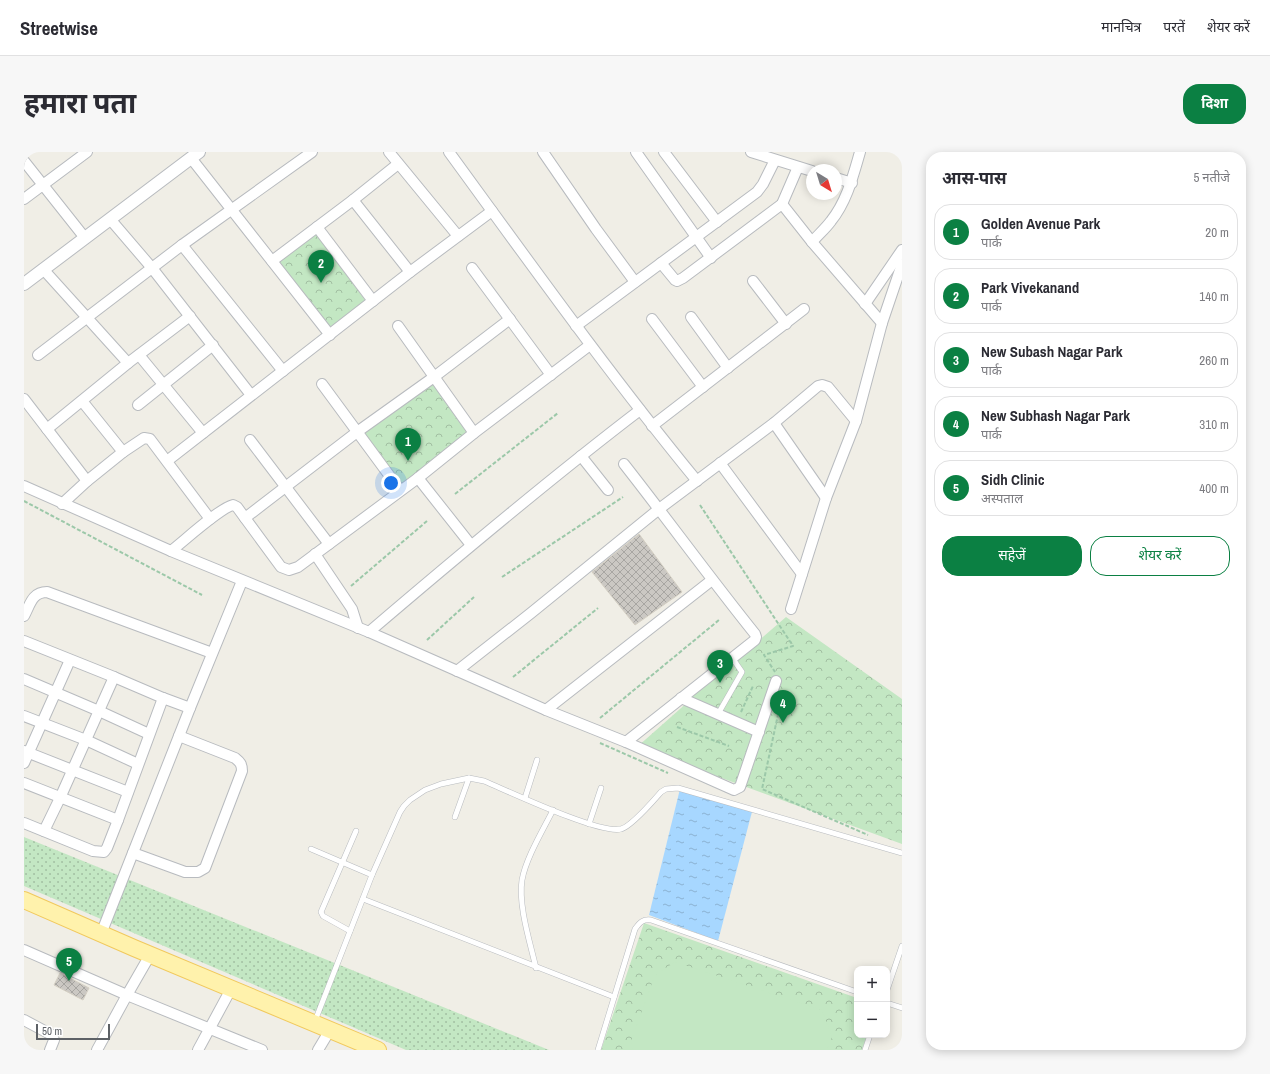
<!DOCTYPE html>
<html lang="hi">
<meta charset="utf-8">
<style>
:root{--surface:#fff;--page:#f7f7f7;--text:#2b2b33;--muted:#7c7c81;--line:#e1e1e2;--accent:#0b8043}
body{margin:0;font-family:"Archivo Narrow","Noto Sans Devanagari",sans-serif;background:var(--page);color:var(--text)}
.controls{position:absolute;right:12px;bottom:12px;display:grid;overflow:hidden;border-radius:8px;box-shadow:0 2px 10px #0003}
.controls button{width:36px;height:36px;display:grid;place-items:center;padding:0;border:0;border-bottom:1px solid var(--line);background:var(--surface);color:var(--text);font:20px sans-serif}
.compass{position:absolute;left:782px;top:12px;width:36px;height:36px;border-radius:50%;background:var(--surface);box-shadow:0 2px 10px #0003;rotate:142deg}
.scale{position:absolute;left:12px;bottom:10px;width:74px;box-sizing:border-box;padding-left:4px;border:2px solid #5d6166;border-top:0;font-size:11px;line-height:14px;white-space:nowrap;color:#5d6166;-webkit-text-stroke:3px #fff;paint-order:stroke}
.you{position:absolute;left:367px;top:331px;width:14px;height:14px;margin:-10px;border:3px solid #fff;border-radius:50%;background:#1a73e8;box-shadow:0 0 0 6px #1a73e833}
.badge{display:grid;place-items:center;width:26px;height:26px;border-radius:50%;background:var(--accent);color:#fff;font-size:13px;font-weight:700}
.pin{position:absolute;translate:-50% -33px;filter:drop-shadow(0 1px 2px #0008)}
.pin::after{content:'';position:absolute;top:21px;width:14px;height:12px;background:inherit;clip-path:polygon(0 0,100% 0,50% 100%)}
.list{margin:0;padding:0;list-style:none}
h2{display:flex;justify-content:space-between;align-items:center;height:52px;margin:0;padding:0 16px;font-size:17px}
h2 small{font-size:13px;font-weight:400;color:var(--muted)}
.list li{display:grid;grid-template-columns:26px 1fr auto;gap:12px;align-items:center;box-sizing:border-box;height:56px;margin:0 8px 8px;padding:0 8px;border:1px solid var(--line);border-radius:16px}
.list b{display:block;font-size:15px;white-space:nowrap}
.list p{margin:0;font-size:13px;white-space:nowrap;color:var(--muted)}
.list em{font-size:13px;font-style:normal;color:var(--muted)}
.actions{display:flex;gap:8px;padding:12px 16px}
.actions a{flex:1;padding:9px 0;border:1px solid var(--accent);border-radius:16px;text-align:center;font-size:14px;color:var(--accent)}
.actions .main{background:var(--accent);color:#fff}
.map{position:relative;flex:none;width:878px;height:898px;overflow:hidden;border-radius:16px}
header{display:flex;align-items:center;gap:24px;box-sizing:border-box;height:56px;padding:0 20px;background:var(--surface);border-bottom:1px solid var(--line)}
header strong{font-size:19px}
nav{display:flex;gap:22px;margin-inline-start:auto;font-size:14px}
.intro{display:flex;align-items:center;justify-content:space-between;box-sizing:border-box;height:96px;padding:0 24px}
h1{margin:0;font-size:28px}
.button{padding:10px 18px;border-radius:16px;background:var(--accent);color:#fff;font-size:14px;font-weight:700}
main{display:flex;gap:24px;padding:0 24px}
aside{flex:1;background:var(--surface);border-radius:16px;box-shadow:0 2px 10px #0003}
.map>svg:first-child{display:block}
.grass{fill:url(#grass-dots)}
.forest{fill:url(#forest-crowns)}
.garden{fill:#c3e7c3}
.water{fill:url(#water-ripples)}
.building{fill:url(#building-cross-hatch);stroke:#d5d0c4}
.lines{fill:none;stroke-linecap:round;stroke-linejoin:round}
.service-casing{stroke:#b8bbbf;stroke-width:6}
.minor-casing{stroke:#b8bbbf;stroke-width:12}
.tertiary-casing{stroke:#b8bbbf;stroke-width:14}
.primary-casing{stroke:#f1c95d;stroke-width:18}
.path{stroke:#9cc8a9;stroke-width:2;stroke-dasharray:4 2;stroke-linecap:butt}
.service{stroke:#fff;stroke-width:5}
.minor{stroke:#fff;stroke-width:10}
.tertiary{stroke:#fff;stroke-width:12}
.primary{stroke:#fff2ac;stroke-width:16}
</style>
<header>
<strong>Streetwise</strong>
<nav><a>मानचित्र</a><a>परतें</a><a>शेयर करें</a></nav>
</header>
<div class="intro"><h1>हमारा पता</h1><a class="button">दिशा</a></div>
<main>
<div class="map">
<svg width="878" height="898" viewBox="0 0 878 898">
<defs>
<pattern id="grass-dots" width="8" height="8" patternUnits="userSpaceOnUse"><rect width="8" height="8" fill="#c3e7c3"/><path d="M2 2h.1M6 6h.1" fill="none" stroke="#a2bfa2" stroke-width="1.8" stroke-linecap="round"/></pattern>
<pattern id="forest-crowns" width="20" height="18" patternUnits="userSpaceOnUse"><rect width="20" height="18" fill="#c3e7c3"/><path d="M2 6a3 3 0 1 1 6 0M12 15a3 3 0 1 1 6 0" fill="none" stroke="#a2bfa2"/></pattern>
<pattern id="water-ripples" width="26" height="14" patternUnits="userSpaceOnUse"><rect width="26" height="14" fill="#a7d7ff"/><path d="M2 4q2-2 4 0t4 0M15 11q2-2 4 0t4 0" fill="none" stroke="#8bb2d2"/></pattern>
<pattern id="building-cross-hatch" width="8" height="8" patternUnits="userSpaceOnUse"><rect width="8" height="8" fill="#cbc8c3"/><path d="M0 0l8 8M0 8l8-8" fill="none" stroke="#a8a6a2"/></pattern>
</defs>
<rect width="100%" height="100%" fill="#f0eee6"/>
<polygon class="grass" points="0,685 525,898 382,898 0,734"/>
<g class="forest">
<polygon points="290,79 344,152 307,182 249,109"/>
<polygon points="406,228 449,281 376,337 335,282"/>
<polygon points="762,465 878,547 878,692 613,595 665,549 662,547 711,509"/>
<polygon points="620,771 833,846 833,883 843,883 838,898 577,898"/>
</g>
<polygon class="garden" points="651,810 798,858 808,885 803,898 609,898 607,889 631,823"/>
<polygon class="water" points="656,637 729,656 694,789 625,763"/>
<g class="building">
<polygon points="615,382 658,440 611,473 568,420"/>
<polygon points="36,821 65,836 59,848 30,833"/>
</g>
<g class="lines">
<defs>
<g id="service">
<polyline points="694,562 718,520 709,507"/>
<polyline points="501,646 513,608"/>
<polyline points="431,665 445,626"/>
<polyline points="565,672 577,636"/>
<polyline points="287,697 348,723"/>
<polyline points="339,747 590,845"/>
<polyline points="326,779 299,764 297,760 332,679"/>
<path d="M512,816c-6,-26 -18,-63 -14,-88 4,-22 21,-50 31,-70"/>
<polyline points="863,838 878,794"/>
<polyline points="863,851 878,856"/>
<path d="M291,869l57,-146 28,-63 4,-6 6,-6 15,-10 16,-6 28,-6 15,3c24,10 117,54 137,48 11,-3 32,-28 40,-37l5,-3 12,-1 224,65"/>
<path d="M574,898l37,-121c5,-7 8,-10 16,-9l206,72"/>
<polyline points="841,898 846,883"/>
</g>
<g id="minor">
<polyline points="365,0 434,84"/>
<path d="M425,0c81,111 161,223 248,329"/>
<polyline points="519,0 572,77 611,130"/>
<polyline points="612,0 687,106"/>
<polyline points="640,0 693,70"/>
<polyline points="727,0 788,19"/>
<polyline points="167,6 306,183"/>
<polyline points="0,9 61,86"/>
<polyline points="812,26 828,31"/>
<polyline points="0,47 63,0"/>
<polyline points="329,48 386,120"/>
<polyline points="758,52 788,90 858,171"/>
<polyline points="86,67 128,116 227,243"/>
<polyline points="293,75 349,149"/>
<path d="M788,90c6,-7 14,-14 19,-21 16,-20 22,-45 29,-69"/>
<polyline points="158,93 259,219"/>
<polyline points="248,109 329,48 374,12"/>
<polyline points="637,111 651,128 653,129 659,126 758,52 774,15"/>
<polyline points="448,116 527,223"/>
<polyline points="19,117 104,211"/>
<polyline points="729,129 762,172"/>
<polyline points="841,152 878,98"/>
<polyline points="667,165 704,216"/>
<polyline points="628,167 679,235"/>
<polyline points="374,174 450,281"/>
<polyline points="552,174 733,40 739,32 751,8"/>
<polyline points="14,203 158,93 288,0"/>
<polyline points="115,203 179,281"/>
<polyline points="298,232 376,338"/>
<polyline points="0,247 63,329"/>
<polyline points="114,253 189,193"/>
<polyline points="750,271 802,346"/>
<polyline points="628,274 780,157"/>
<polyline points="23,277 104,211 166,164"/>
<polyline points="226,288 305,392"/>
<polyline points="99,300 120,286 126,287 186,367"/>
<polyline points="557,304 584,338"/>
<polyline points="143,309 386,120 468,59"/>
<polyline points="696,311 778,422"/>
<path d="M600,312c44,56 86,114 131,170l1,3 -1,3 -129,102"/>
<polyline points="394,326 447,393"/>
<polyline points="0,334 147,399 345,480 522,558 602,590 710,638 716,635 752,529"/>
<polyline points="38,352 63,329 99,300 58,249"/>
<polyline points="221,366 333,280 410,225 486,167"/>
<path d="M147,399c13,-10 49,-43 62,-46l4,2 8,11 36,49 8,3 9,-3 120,-89 56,-45 116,-88"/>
<polyline points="291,402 328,457 334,476"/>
<polyline points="767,457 802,346 832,269 858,171 878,112"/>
<path d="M0,464c6,-11 8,-24 23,-24l165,61"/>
<path d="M345,480c89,-76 178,-151 271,-222"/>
<polyline points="0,489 90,525 139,546 166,556"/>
<polyline points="433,519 507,461 635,357 750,271 794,234 798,233 804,235 832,269"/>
<polyline points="0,527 75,559 125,582"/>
<polyline points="657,546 735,580"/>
<polyline points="522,558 688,428"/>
<polyline points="0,564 62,588 114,612"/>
<polyline points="0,599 104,640"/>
<polyline points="0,611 46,508"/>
<polyline points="0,631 94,668 139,546"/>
<polyline points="0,671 69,699 80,700 83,696 94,668"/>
<polyline points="20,679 36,646 90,525"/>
<path d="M109,701l52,19h13l7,-4 37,-97c0,-7 -2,-9 -7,-13l-56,-22"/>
<polyline points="77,782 166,556 218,429"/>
<polyline points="0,798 103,843 238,898"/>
<polyline points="0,868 28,883 30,888 26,898"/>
<polyline points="73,898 103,843 126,803"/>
<polyline points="174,898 207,837"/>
<polyline points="294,898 306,878"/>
</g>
<polyline id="tertiary" points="0,132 175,0"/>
<polyline id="primary" points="0,748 110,796 354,898"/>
</defs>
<use href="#service" class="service-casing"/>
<use href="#minor" class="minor-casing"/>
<use href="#tertiary" class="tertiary-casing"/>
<use href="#primary" class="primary-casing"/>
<g class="path">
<polyline points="431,342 534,261"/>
<polyline points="0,349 178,443"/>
<polyline points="676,353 769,494 740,503 751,520"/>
<polyline points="478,425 599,345"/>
<polyline points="327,434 403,369"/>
<polyline points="403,488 450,445"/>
<polyline points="489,525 574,456"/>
<polyline points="758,544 738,637 844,683"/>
<polyline points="717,560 729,534"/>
<polyline points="576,566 695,468"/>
<polyline points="653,575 705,594"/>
<polyline points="576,591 644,621"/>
</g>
<use href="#service" class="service"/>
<use href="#minor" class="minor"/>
<use href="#tertiary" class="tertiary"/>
<use href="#primary" class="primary"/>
</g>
</svg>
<div class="controls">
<button>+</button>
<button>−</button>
</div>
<svg class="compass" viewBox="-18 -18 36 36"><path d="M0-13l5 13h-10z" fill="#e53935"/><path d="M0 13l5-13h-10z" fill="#7c7c81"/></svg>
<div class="scale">50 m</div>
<div class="you"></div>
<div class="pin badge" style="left:384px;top:309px">1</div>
<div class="pin badge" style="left:297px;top:131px">2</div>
<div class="pin badge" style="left:696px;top:531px">3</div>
<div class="pin badge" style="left:759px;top:571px">4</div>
<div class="pin badge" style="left:45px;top:829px">5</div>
</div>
<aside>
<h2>आस-पास<small>5 नतीजे</small></h2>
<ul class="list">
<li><span class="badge">1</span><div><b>Golden Avenue Park</b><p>पार्क</p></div><em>20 m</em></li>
<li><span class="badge">2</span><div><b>Park Vivekanand</b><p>पार्क</p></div><em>140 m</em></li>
<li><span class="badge">3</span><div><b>New Subash Nagar Park</b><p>पार्क</p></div><em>260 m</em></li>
<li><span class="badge">4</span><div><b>New Subhash Nagar Park</b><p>पार्क</p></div><em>310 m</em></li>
<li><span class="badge">5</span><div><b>Sidh Clinic</b><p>अस्पताल</p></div><em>400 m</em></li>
</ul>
<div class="actions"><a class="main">सहेजें</a><a>शेयर करें</a></div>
</aside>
</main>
